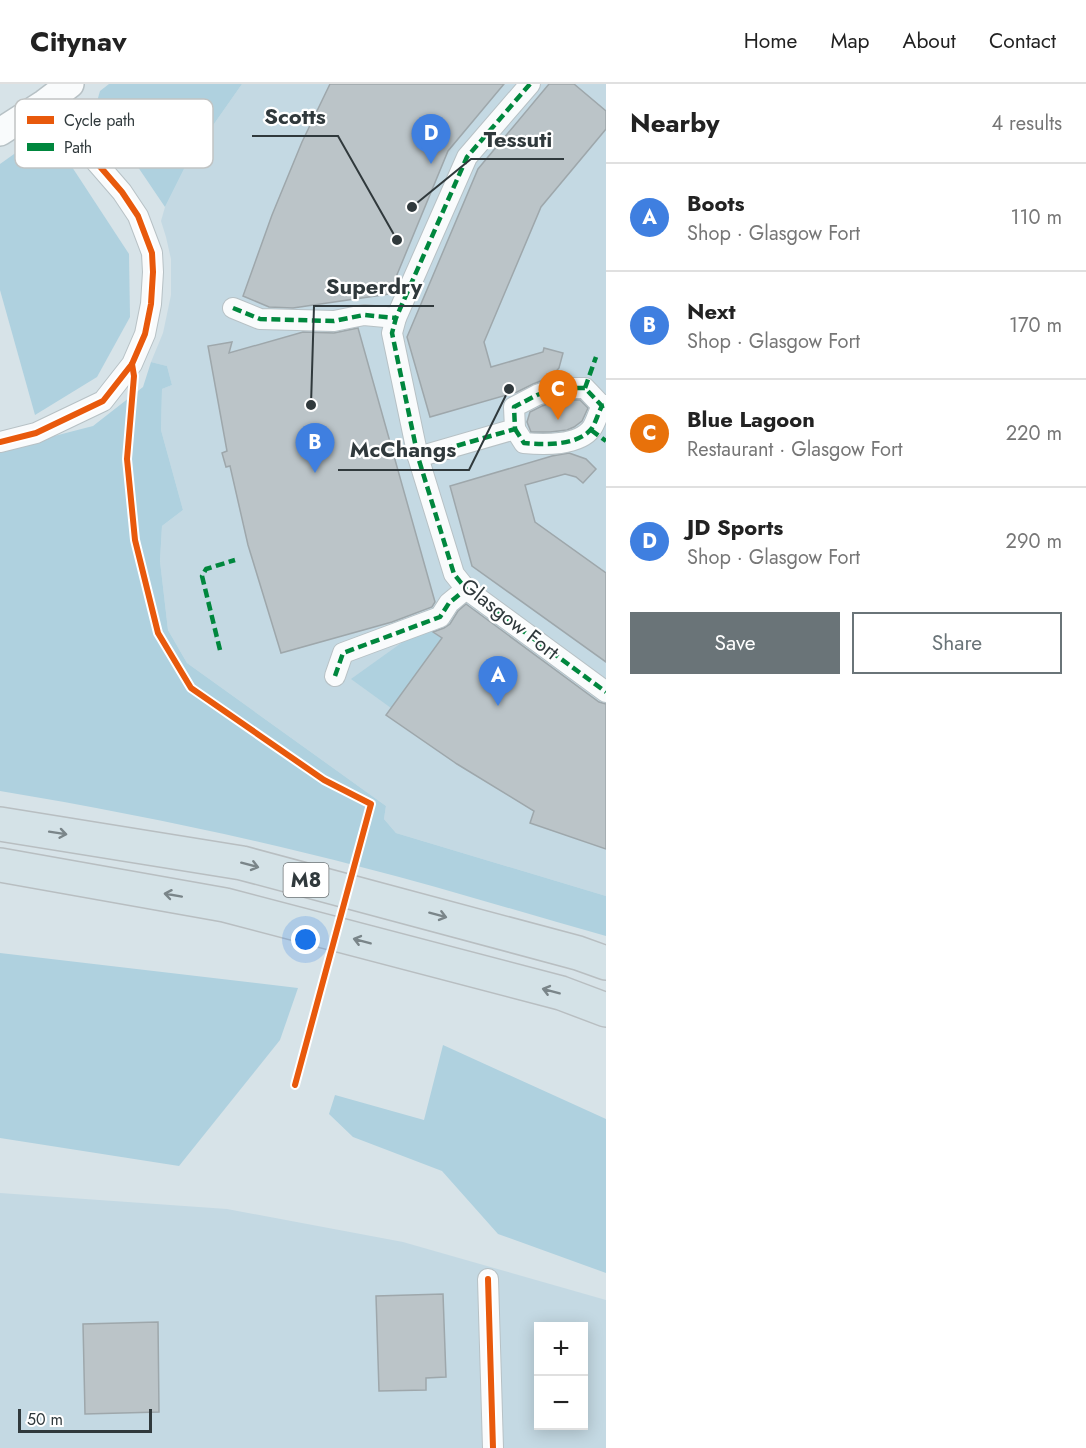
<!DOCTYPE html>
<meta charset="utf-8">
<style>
:root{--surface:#fff;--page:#f2f2f2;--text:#222;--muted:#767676;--line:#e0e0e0;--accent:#6a7478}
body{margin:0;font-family:Jost,sans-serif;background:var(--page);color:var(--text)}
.controls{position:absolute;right:18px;bottom:18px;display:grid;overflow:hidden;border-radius:0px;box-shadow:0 3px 15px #0003}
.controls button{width:54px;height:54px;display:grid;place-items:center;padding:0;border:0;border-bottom:2px solid var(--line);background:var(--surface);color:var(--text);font:30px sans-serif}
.scale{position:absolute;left:18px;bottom:15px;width:134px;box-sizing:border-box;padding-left:6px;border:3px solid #30393c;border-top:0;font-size:16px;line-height:21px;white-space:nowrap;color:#30393c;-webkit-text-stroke:4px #fff;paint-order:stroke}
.you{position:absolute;left:306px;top:856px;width:21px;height:21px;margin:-15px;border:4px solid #fff;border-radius:50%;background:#1a73e8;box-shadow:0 0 0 9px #1a73e833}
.badge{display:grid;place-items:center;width:39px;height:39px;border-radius:50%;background:var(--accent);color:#fff;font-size:20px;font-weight:700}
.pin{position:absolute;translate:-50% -50px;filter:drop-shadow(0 2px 3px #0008)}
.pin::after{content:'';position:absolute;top:32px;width:21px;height:18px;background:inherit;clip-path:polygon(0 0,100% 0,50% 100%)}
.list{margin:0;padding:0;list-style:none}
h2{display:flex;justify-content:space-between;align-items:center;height:78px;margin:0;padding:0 24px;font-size:26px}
h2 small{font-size:20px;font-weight:400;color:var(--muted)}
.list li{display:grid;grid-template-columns:39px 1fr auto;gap:18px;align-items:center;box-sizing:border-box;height:108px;padding:0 24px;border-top:2px solid var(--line)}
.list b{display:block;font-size:22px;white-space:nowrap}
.list p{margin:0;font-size:20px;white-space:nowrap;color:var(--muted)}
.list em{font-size:20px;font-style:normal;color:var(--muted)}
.actions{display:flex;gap:12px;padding:18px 24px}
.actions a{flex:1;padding:14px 0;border:2px solid var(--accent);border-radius:0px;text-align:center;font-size:21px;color:var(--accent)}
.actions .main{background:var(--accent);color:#fff}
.map{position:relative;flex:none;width:606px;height:1364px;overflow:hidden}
header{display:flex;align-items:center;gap:36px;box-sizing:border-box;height:84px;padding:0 30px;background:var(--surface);border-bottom:2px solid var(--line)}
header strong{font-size:28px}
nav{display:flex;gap:33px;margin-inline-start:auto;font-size:21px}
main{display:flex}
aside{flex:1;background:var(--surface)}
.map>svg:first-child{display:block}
.built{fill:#c4d9e3;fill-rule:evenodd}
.green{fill:#afd1df}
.building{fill:#bbc4c8;stroke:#9ea7ab;stroke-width:1.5}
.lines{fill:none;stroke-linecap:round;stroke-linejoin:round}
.street-casing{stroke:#b7c1c5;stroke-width:22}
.secondary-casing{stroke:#b7c1c5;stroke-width:30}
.highway-casing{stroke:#b8bec1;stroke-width:36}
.street{stroke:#f9fbfc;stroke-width:20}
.secondary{stroke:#f9fbfc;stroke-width:27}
.highway{stroke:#d4e2e7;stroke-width:33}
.quiet{stroke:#00873e;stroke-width:4.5;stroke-dasharray:9 4.5;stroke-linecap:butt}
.cycleway-casing{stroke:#fff;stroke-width:10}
.cycleway{stroke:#e8590c;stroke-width:6}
.oneway{stroke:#7a8589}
.labels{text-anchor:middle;stroke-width:4.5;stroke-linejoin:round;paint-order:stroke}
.shield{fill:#fff;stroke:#6e7476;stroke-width:1.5}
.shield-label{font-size:20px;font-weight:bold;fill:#30393c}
.street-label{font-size:21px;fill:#30393c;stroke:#fff}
.key{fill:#fff;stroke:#c1c4c4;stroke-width:1.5}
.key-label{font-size:16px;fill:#30393c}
.leader{fill:none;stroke:#30393c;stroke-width:2}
.callout-dot{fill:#30393c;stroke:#fff;stroke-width:2}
.callout-label{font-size:22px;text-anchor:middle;font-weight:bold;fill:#30393c;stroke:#fff;stroke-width:4.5;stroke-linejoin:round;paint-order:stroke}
</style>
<header>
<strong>Citynav</strong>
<nav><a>Home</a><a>Map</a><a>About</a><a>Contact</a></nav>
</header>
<main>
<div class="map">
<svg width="606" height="1364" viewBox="0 0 606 1364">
<rect width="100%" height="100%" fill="#d7e3e8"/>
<g class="built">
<polygon points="242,0 606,0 606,812 396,749 384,735 386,722 187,579 168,546 160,477 162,442 183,426 161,346 162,305 172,301 167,282 151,278 163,249 171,211 171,175 166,153 161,137 165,123 188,77"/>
<path d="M0,1109l227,16 176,33 203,58v148h-606zM538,1242h46v100h-46z"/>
</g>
<g class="green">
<polygon points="109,0 242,0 188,77 165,123 96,21 100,7"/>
<polygon points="38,53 55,57 129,170 130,233 97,293 35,331 0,206 0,80"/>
<path d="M151,278l16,4 5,19 -10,4 -1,41 22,80 -21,16 -2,35 8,69 19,33 199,143 -2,13 12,14 210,63v40c-82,-23 -163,-48 -245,-69 -119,-31 -240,-56 -361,-76v-341l93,-24 50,-39z"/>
<polygon points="425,542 442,554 391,624 351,595"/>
<polygon points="0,869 298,904 280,956 179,1082 0,1054"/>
<polygon points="443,961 606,1035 606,1189 498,1150 442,1087 353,1053 329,1030 335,1011 424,1036"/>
</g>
<g class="building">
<polygon points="330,0 504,0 448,67 389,210 293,224 269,223 243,212 272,131 302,58"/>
<polygon points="549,0 574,0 606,27 606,45 541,123 484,258 491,283 543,268 544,264 563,269 559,284 551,293 533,300 517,308 430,333 407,253 478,85"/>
<polygon points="358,244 435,518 432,523 392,538 281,569 248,461 230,382 226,383 222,369 227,367 208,262 232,258 229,269 303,248 334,249"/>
<polygon points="559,316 580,316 588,324 582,337 574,343 567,346 550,348 531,348 527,338 530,328 542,322"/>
<polygon points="569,369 586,375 596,385 583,399 576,393 565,390 525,401 535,438 606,489 606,578 472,482 450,402 552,372"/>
<polygon points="466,520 599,618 606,620 606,765 530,739 534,727 457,680 386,631 442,554 433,548 444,544 450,540 458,527"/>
<polygon points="443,1210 446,1293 426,1294 426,1306 379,1307 376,1212"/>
<polygon points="158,1238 159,1328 85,1330 83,1240"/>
</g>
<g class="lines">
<defs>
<g id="street">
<polyline points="530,0 467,73 396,234 392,249 418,373 454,490 466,505 606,608"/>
<polyline points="233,224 260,235 334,237 364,231 396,234"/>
<path d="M515,345l9,14c19,2 55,3 68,-15 4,-6 6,-15 10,-22"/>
<polyline points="0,358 36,349 103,317 132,280 145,250 151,220 153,188 152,169 138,132 122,108 45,19"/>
<polyline points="418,373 515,345 514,323 537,311 557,304 585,304 602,322 606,321"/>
<polyline points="335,592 343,569 440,533 449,519 466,505"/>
<polyline points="488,1195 493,1364"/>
</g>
<polyline id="secondary" points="0,48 45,19 70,0"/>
<g id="highway">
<polyline points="0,740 242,779 578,869 606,879"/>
<polyline points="0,781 225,821 561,909 606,926"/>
</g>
</defs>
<use href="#street" class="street-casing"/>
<use href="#secondary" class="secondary-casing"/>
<use href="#highway" class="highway-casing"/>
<use href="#street" class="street"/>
<use href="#secondary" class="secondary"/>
<use href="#highway" class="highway"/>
<g class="quiet">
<polyline points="530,0 467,73 396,234 392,249 418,373 454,490 466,505 606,608"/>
<polyline points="233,224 260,235 334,237 364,231 396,234"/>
<polyline points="585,304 596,273"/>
<path d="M515,345l9,14c19,2 55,3 68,-15 4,-6 6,-15 10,-22"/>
<polyline points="591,346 606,357"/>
<polyline points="418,373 515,345 514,323 537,311 557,304 585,304 602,322 606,321"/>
<polyline points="220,566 202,492 206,485 235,476"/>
<polyline points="335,592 343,569 440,533 449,519 466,505"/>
</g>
<defs>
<g id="cycleway">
<polyline points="132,280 134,292 127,375 135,456 158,549 191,604 324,696 371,720 295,1001"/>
<polyline points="0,358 36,349 103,317 132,280 145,250 151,220 153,188 152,169 138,132 122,108 45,19"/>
<polyline points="488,1195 493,1364"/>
</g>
</defs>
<use href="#cycleway" class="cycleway-casing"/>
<use href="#cycleway" class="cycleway"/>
</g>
<defs><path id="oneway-shaft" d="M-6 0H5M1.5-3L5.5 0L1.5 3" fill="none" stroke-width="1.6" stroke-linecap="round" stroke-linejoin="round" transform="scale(1.5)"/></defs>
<g class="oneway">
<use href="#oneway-shaft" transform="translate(58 749) rotate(9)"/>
<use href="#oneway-shaft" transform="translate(250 781) rotate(15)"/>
<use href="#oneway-shaft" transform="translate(173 811) rotate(-170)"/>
<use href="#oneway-shaft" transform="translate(438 831) rotate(15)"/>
<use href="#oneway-shaft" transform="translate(362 857) rotate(-165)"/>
<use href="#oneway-shaft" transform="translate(551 907) rotate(-165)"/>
</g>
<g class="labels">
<rect class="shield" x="283.5" y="779" width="45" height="34" rx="4.5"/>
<g class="shield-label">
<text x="306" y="803">M8</text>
</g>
<g class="street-label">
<text transform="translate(510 535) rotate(38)" y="7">Glasgow Fort</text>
</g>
</g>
<rect x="15" y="15" width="198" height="69" rx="9" class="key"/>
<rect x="27" y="32" width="27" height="8" fill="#e8590c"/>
<rect x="27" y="59" width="27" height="8" fill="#00873e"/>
<g class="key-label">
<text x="64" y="42">Cycle path</text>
<text x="64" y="69">Path</text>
</g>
<path class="leader" d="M397 156L338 52H252M412 123L471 75H564M311 321L314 222H434M509 305L469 386H338"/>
<g class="callout-dot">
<circle cx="397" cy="156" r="6"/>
<circle cx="412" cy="123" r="6"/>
<circle cx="311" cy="321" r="6"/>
<circle cx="509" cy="305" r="6"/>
</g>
<g class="callout-label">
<text x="295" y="40">Scotts</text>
<text x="518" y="63">Tessuti</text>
<text x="374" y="210">Superdry</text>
<text x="403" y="373">McChangs</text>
</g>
</svg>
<div class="controls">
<button>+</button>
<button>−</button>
</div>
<div class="scale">50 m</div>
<div class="you"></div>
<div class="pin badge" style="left:498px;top:622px;background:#3f7fe0">A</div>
<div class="pin badge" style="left:315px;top:389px;background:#3f7fe0">B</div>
<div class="pin badge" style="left:558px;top:336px;background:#e8710a">C</div>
<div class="pin badge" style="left:431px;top:80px;background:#3f7fe0">D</div>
</div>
<aside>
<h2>Nearby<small>4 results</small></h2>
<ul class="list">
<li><span class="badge" style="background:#3f7fe0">A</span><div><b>Boots</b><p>Shop · Glasgow Fort</p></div><em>110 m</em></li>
<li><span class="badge" style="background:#3f7fe0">B</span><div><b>Next</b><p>Shop · Glasgow Fort</p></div><em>170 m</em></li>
<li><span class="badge" style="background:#e8710a">C</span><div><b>Blue Lagoon</b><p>Restaurant · Glasgow Fort</p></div><em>220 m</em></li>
<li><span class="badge" style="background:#3f7fe0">D</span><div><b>JD Sports</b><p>Shop · Glasgow Fort</p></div><em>290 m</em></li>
</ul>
<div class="actions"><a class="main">Save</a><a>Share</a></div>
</aside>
</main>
